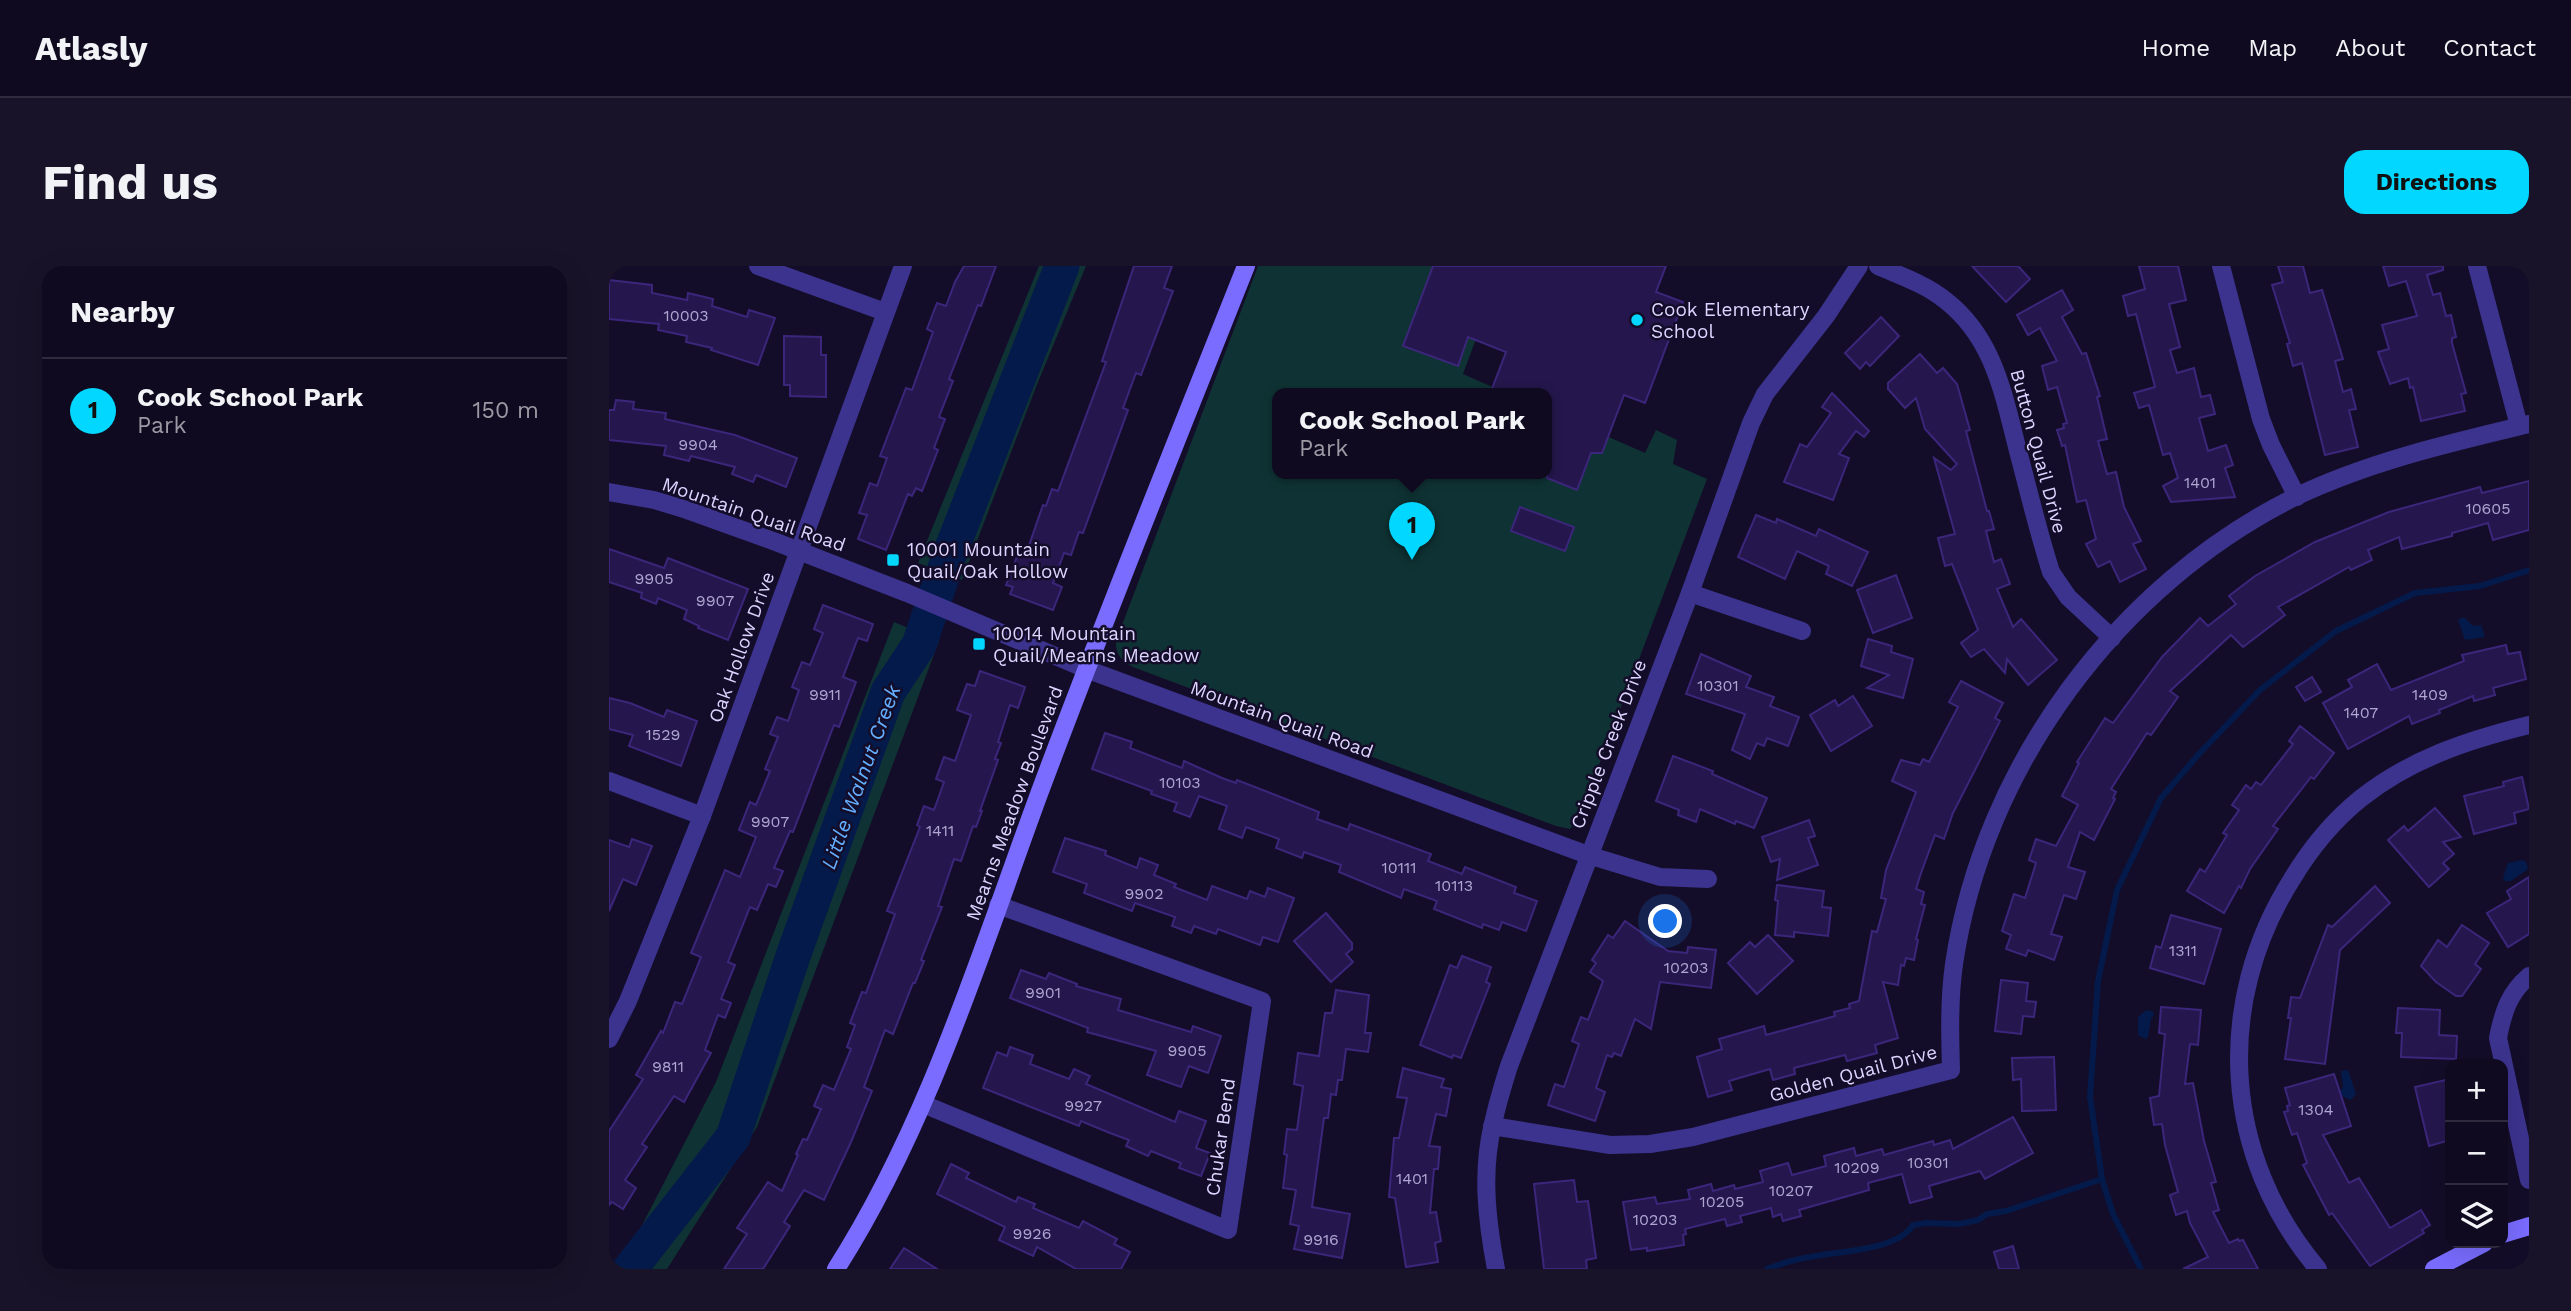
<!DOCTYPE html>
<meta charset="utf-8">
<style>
:root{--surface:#0f0a1f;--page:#181328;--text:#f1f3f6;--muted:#9b9aa4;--line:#2f2b3d;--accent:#01d7ff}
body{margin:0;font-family:"Work Sans",sans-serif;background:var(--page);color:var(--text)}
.controls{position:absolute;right:21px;bottom:21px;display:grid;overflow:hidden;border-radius:14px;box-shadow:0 7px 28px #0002}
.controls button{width:63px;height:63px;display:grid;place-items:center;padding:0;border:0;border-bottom:2px solid var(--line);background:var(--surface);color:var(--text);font:35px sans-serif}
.you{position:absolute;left:1057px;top:656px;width:24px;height:24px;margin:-18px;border:5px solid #fff;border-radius:50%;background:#1a73e8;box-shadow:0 0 0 10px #1a73e833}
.badge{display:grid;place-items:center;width:46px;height:46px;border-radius:50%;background:var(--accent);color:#111;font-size:23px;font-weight:700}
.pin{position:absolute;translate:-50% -58px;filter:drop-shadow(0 2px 4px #0008)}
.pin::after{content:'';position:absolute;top:37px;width:24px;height:21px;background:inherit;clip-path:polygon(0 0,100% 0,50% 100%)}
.popup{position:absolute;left:663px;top:122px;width:280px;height:91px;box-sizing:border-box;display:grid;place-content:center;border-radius:14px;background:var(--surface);filter:drop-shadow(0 2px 5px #0005);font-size:23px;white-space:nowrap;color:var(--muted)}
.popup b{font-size:26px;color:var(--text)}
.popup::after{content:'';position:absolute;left:50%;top:100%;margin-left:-14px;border:14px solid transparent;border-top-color:var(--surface)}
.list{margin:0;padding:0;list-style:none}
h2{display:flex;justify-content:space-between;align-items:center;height:91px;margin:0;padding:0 28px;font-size:30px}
h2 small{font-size:23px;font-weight:400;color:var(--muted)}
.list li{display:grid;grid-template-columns:46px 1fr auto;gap:21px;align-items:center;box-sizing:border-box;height:105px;padding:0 28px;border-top:2px solid var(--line)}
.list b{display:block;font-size:26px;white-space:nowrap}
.list p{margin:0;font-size:23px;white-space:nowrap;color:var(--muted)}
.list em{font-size:23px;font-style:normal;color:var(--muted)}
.icon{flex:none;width:38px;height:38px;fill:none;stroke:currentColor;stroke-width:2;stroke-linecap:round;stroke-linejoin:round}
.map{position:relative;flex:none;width:1920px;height:1003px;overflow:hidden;border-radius:21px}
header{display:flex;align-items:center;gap:42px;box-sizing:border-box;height:98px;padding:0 35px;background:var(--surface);border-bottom:2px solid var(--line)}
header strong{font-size:33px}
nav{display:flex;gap:38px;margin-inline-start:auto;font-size:24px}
.intro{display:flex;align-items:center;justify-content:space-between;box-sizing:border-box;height:168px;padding:0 42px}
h1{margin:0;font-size:49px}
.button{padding:18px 32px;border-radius:21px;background:var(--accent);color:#111;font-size:24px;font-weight:700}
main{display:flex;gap:42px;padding:0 42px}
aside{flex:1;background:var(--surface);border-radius:21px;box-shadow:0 7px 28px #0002}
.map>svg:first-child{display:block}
.green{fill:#0f3334}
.water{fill:#041a4b}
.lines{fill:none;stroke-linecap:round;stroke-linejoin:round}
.stream{stroke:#041a4b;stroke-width:6}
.river{stroke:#041a4b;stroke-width:35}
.building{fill:#25174d;stroke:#3c267b;stroke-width:2}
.street{stroke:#3c338e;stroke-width:18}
.secondary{stroke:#796cff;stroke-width:18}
.poi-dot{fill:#01d7ff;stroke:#140d29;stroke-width:2.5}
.labels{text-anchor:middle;stroke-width:5;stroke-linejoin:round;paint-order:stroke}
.number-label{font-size:16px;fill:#afa6d2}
.poi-label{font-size:19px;fill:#ddd5ff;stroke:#140d29;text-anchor:start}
.street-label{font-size:19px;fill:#ddd5ff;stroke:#140d29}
.water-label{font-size:21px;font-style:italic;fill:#63aeff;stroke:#140d29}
</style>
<header>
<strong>Atlasly</strong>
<nav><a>Home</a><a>Map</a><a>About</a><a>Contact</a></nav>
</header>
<div class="intro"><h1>Find us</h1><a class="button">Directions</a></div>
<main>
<aside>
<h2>Nearby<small></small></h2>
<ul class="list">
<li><span class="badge">1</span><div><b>Cook School Park</b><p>Park</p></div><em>150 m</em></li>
</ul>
</aside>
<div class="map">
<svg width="1920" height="1003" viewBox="0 0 1920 1003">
<rect width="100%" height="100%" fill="#140d29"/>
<g class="green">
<polygon points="430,0 477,0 427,121 353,314 309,297"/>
<path d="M649,0h245l-40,108 45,20h-231v80h270v-64l98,43 11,-23 21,10 -4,24 34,15 -128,339 -9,11 -14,-3 -423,-159c-11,-6 -18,-13 -17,-26z"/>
<polygon points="285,356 330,375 148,861 58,1003 2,1003 28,969 107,816"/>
</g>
<g class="water">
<polygon points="1855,351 1864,360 1872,359 1876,371 1856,374 1849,354"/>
<polygon points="1913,594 1917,596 1919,603 1902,615 1896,615 1894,612 1899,597"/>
<polygon points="1537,744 1545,746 1544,751 1542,752 1539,771 1536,773 1529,769 1529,751"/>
<polygon points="1739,804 1747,828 1742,834 1733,830 1731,825 1734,821 1732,805"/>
</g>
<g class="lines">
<g class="stream">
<path d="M1158,1003c13,-5 28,-10 43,-12 27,-6 87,-6 103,-32l13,-2 33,1 19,-4 9,-6 19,-3 96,-32"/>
<polyline points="1532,1003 1504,948 1493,913 1481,831 1489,715 1508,624 1552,532 1589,489 1651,424 1727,365 1806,327 1871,320 1920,304"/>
</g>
<polyline class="river" points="21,1003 124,871 184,690 279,426 310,379 340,290 453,0"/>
</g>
<g class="building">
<polygon points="355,0 387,0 372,40 369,39 340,113 344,115 330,151 336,153 325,182 329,184 313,225 307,222 303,230 299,228 277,284 249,273 258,249 250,247 261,217 268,220 278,192 271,190 297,122 303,124 324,66 318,63 328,37 337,40 346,16"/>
<polygon points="525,0 563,0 555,22 564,25 532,109 527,107 514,142 519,144 474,267 470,266 462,289 455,287 444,317 453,321 444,344 401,328 404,321 397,319 409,288 415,290 418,285 434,239 437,240 443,223 449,225 497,96 493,95"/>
<polygon points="824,0 1057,0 1047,26 1074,36 1036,137 1015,129 993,187 982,187 968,224 938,212 938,128 881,128 897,86 859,71 849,100 794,80"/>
<polygon points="1363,0 1409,0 1421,13 1397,36"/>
<polygon points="1530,0 1569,0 1577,34 1560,38 1571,81 1561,84 1568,107 1585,102 1592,131 1601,129 1606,148 1590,152 1599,185 1617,179 1624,199 1616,202 1626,231 1562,236 1554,220 1569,212 1561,187 1554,189 1540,139 1530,142 1525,127 1546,121 1527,48 1519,50 1514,30 1536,23"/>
<polygon points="1669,0 1694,0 1701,27 1713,24 1734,93 1726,95 1734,126 1742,123 1747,143 1740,144 1749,181 1716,189 1693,97 1684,100 1678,78 1681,77 1663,19 1674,16"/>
<polygon points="1774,0 1834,0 1834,4 1818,9 1824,29 1831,27 1837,50 1842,49 1847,71 1843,72 1843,77 1857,127 1852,128 1856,145 1812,155 1804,121 1801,122 1799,112 1781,118 1769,86 1780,83 1773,59 1808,50 1797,15 1780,20"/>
<polygon points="0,14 43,19 43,27 78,34 79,27 104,33 103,40 138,51 140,44 166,52 149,99 102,84 103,82 77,76 78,70 49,64 50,58 0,53"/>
<polygon points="1453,24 1464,44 1453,51 1473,88 1477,87 1491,130 1488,131 1498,173 1489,175 1498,208 1507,206 1515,241 1532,275 1524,278 1537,303 1511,316 1501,295 1489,301 1477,278 1487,273 1477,234 1468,236 1456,179 1453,180 1448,164 1455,162 1454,158 1458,157 1448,121 1439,124 1433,100 1448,95 1431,62 1419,69 1408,49"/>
<polygon points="1272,51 1290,70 1261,100 1257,96 1251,103 1236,87"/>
<polygon points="175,70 212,71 212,89 217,89 217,131 181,130 181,119 175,119"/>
<polygon points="1311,88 1328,107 1334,102 1348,118 1361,164 1357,165 1378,245 1380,245 1385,263 1377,265 1385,296 1392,293 1401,318 1388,323 1404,361 1412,353 1448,394 1419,419 1398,393 1396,407 1375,383 1362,391 1352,377 1369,364 1343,298 1336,300 1329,272 1346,268 1325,192 1342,204 1348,198 1316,163 1307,132 1296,142 1279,123 1279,117"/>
<polygon points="1223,127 1260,165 1255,171 1247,165 1230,188 1240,192 1224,234 1175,216 1191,178 1198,181 1222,147 1213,141"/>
<polygon points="7,134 25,136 24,143 57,147 56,153 126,169 188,192 177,221 147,209 144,216 123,208 126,201 82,190 80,195 55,189 57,180 0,174 0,144 5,144"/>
<polygon points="1920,215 1920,264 1884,274 1879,257 1843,267 1843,270 1793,283 1790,271 1759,284 1763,294 1742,304 1740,301 1669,341 1676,349 1634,381 1622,369 1561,425 1569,431 1542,469 1538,467 1502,523 1507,526 1504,532 1506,533 1485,574 1471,566 1459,601 1476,606 1467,633 1455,629 1442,668 1453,671 1445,694 1419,684 1417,690 1397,683 1402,669 1393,665 1405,628 1416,632 1427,597 1420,594 1427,573 1447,580 1469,539 1453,530 1470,497 1468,496 1496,452 1504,457 1553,391 1591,352 1599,360 1627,338 1620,330 1646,310 1706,276 1780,246 1871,221 1873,227"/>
<polygon points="911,241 965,261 956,285 902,265"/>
<polygon points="1147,249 1167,257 1168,253 1207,270 1210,263 1259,286 1243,320 1217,308 1220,300 1188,285 1176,313 1129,291"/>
<polygon points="0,283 55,302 59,292 139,323 119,374 89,362 90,360 75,353 78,344 49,332 47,338 32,332 33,327 0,316"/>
<polygon points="1287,309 1303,352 1264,367 1248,324"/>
<polygon points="214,339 264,358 258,375 249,372 234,411 247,416 230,461 225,459 184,566 181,565 165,602 174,605 167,621 159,618 148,644 141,641 119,696 126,699 112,733 122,737 116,752 109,749 96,784 102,787 75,836 65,830 33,878 38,881 16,914 27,922 14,943 3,936 0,939 0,865 34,813 27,809 52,765 54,767 66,736 73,738 92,691 82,687 116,604 131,611 147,571 130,564 141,536 147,539 161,505 156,503 169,471 161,468 168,451 179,455 190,424 183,421 193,396 201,399 214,367 205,363"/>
<polygon points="1259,373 1283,380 1282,386 1304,393 1294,432 1258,422 1280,409 1252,400"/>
<polygon points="1897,379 1899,388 1911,386 1917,413 1884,422 1886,429 1865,435 1864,430 1830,444 1831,447 1803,458 1800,450 1739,483 1714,437 1743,421 1739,414 1768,398 1782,424 1855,395 1853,389"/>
<polygon points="1092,388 1142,410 1137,421 1165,431 1161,440 1190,451 1179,480 1158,472 1155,480 1148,477 1141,493 1123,484 1136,448 1077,428"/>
<polygon points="371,405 416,421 409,442 401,439 389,476 392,477 386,493 389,494 371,545 373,545 367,561 364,560 352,595 345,593 329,640 333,641 312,694 315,695 306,717 304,717 284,768 276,764 255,821 263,825 242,876 215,934 195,924 175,956 181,960 154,1003 115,1003 138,968 128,962 159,916 173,925 189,889 187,888 194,873 198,874 212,843 205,840 214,819 225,824 242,783 238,781 246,759 241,757 253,726 257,727 286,648 278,645 311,561 308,559 315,540 325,544 335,516 327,513 335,491 346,495 362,449 348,444 358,418 366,420"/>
<polygon points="1703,411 1712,426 1696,435 1687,421"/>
<polygon points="1352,415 1394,437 1386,452 1391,455 1344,547 1335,573 1326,569 1312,607 1307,623 1315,626 1312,638 1316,639 1307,673 1309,674 1305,694 1297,692 1295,700 1292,699 1289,719 1274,716 1289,772 1266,779 1268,787 1238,795 1236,789 1185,802 1186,808 1164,814 1161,803 1120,815 1123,824 1099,831 1088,791 1113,783 1110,773 1155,760 1157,769 1226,750 1225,746 1241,742 1240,738 1250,735 1263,665 1268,666 1277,633 1272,632 1277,604 1307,526 1283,515 1292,494 1311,499 1314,493 1320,496 1349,441 1340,436"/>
<polygon points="1244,430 1263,460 1222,485 1201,449 1226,434 1229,440"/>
<polygon points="0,432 21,437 55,451 58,444 88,455 72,500 20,480 24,469 0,463"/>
<polygon points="1691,460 1725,487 1705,513 1702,511 1664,560 1669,563 1641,603 1632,622 1630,620 1615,647 1578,625 1591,603 1596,606 1618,569 1614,567 1630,544 1623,539 1637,519 1642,523 1647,516 1652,519 1684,478 1680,475"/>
<polygon points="496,467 523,476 521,482 573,502 575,495 613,512 627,517 628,514 710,546 708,553 739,564 741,558 822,588 819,595 853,608 856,601 907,621 905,627 928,635 917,665 893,656 890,664 874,658 873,662 825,643 828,635 795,623 792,632 730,606 732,599 695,586 693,592 667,582 670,573 637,561 633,572 610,563 618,540 590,530 581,551 565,545 568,537 542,528 543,525 483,503"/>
<polygon points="1064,490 1104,505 1103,508 1158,532 1145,562 1127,555 1126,558 1091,543 1087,556 1069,549 1070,544 1047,535"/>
<polygon points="1913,511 1920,543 1905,547 1907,557 1865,568 1855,530 1895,520 1894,516"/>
<polygon points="1826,542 1852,571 1834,576 1845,588 1834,597 1840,603 1820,621 1779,574 1795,560 1799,565"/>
<polygon points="1200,554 1206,570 1199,572 1209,599 1168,614 1171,593 1162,596 1153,571"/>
<polygon points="456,572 497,585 496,589 528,602 531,592 549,599 545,609 567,618 565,621 598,634 603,620 638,633 641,625 656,631 659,622 685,632 669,676 654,671 651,679 609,663 607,668 585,660 582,667 563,660 566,651 526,637 523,645 475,627 478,618 444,606"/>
<polygon points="23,573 43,580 27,619 14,613 0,645 0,574 20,581"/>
<polygon points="1920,611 1920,668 1899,681 1878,647 1902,633 1898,625"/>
<polygon points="1168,619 1215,625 1213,641 1222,642 1219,670 1185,666 1185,671 1166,669 1169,635 1166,634"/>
<polygon points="1766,620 1781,637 1731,684 1716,798 1676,793 1682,752 1679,752 1682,731 1691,732 1719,659 1723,661"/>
<polygon points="717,647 743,677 743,683 737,688 744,696 722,716 685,675"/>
<polygon points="1562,649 1612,663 1595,718 1541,702 1547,680 1552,682"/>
<polygon points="1016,655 1059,685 1078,687 1079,681 1107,684 1102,722 1051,716 1042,763 1026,753 1012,790 1005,787 1003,791 998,789 987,822 996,826 986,855 939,839 946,818 955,821 970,778 963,775 972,751 979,754 994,715 981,706 987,697 983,694 999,669 1004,672"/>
<polygon points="1853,659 1880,677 1866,698 1872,703 1853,730 1847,730 1827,716 1812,700 1829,674 1838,681"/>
<polygon points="1159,669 1184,695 1148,728 1119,697 1141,676 1146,681"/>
<polygon points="853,690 882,701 877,716 881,718 852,792 844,789 843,792 811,779 841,699 848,702"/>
<polygon points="412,704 437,713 440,707 468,718 467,720 512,733 509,744 582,766 584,760 612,770 599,807 580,800 572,821 538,809 547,785 478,766 479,762 401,732"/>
<polygon points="1392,714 1419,717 1417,735 1427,736 1425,751 1414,750 1412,768 1386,765"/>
<polygon points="727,724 760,729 756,767 762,767 759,786 737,783 733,814 729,814 727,829 722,828 719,852 715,852 703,941 741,948 733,992 685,983 690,960 681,958 687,924 674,922 678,889 675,888 678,863 688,864 694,820 685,818 689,787 710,790 716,747 723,747"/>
<polygon points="1552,741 1592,744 1589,779 1581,778 1576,818 1584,817 1595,875 1607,916 1602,917 1610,944 1604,946 1620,977 1629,973 1630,975 1634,974 1649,1003 1574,1003 1599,991 1581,957 1578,945 1567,949 1561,929 1569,926 1556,879 1553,858 1545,859 1541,832 1550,830 1556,768 1550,767"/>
<polygon points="1789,742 1831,744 1830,769 1848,770 1847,793 1792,791 1793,767 1787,767"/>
<polygon points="401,781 424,789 421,798 460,813 465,803 481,810 477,818 566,856 570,845 597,855 587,882 601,887 592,910 570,902 572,897 542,885 539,890 517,880 520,874 501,867 472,855 470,860 374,822 388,786 398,790"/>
<polygon points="1445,791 1447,844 1413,845 1412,813 1404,814 1403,792"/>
<polygon points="794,802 835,813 832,821 842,823 837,850 827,848 820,880 831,881 829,903 825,903 821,947 827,946 832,975 826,977 829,996 797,1001 786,932 780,931 785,872 790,872 798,832 788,831"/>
<polygon points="1725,808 1742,860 1714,869 1740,917 1750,912 1781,962 1812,944 1821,959 1813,964 1815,967 1761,1000 1723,947 1720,949 1694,899 1698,897 1688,867 1683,869 1675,846 1679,845 1678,840 1681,839 1676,822"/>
<polygon points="1841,813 1841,874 1820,880 1806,821"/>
<polygon points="1404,851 1424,887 1376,913 1371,905 1320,920 1323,931 1301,937 1293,908 1259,917 1260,924 1190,944 1192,950 1174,955 1172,948 1164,951 1162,942 1131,950 1133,956 1118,960 1116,953 1076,963 1077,968 1074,969 1075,979 1038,985 1038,982 1022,984 1014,936 1046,931 1048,938 1081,933 1079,924 1102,918 1104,925 1125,919 1126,923 1154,916 1151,905 1179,897 1183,909 1217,900 1215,890 1245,882 1247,890 1273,883 1275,889 1324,875 1325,879 1341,874 1344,883"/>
<polygon points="342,898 360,907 357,912 407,936 409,931 426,938 424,942 470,962 474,955 508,973 505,978 521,986 512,1003 467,1003 428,981 424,990 390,974 396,961 328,928"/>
<polygon points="965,914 968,936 979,935 987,992 977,994 978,1003 935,1003 925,918"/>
<polygon points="1404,980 1410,1003 1390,1003 1385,986"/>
<polygon points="295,982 328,1003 281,1003"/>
</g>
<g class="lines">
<g class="street">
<polyline points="149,0 276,46"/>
<path d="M1269,0c23,10 47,18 67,34 48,37 58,92 72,147 11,42 21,84 34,125l17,25 44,41"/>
<polyline points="1612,0 1652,153 1662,179 1688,231"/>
<polyline points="1868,0 1910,160"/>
<polyline points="0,226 45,234 78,244 167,276 298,327 477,403 979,589 1051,611 1099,613"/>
<polyline points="1081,327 1193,365"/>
<polyline points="0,515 93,550"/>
<path d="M1920,710c-20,17 -26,36 -31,62l31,142"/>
<polyline points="0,773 19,735 93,550 294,0"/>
<polyline points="314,838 619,964 653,735 389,639"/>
<path d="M883,860l118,19 40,-1 43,-7 258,-67c-1,-35 -2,-70 3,-106 29,-197 164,-380 343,-468 74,-35 153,-53 232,-72"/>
<path d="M887,1003c-9,-48 -15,-97 -3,-145 4,-20 10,-39 16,-58l181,-473 61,-170 14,-29 61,-78 33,-50"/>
<path d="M1709,1003c-95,-112 -105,-265 -26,-390 18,-30 41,-58 68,-80 50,-40 108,-59 169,-74"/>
</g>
<g class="secondary">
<polyline points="1894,968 1920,960"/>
<path d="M227,1003c92,-144 144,-315 203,-475 66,-177 137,-352 207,-528"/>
<polyline points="1825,1003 1875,977"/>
</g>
</g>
<g class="poi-dot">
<circle cx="1028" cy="54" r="7"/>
<rect x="277" y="287" width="14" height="14" rx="3.5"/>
<rect x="363" y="371" width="14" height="14" rx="3.5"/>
</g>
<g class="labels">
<g class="number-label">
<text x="77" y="55">10003</text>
<text x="89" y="184">9904</text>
<text x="1591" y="222">1401</text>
<text x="1879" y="248">10605</text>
<text x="45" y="318">9905</text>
<text x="106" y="340">9907</text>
<text x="1109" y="425">10301</text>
<text x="216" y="434">9911</text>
<text x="1821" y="434">1409</text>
<text x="1752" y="452">1407</text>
<text x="54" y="474">1529</text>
<text x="571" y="522">10103</text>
<text x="161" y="561">9907</text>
<text x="331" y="570">1411</text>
<text x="790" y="607">10111</text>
<text x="845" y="625">10113</text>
<text x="535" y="633">9902</text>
<text x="1574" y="690">1311</text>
<text x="1077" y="707">10203</text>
<text x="434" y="732">9901</text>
<text x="578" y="790">9905</text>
<text x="59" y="806">9811</text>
<text x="474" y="845">9927</text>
<text x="1707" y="849">1304</text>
<text x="1319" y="902">10301</text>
<text x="1248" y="907">10209</text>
<text x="803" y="918">1401</text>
<text x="1182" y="930">10207</text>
<text x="1113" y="941">10205</text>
<text x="1046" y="959">10203</text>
<text x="423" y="973">9926</text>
<text x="712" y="979">9916</text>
</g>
<g class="poi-label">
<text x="1042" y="50">Cook Elementary<tspan x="1042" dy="22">School</tspan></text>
<text x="298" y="290">10001 Mountain<tspan x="298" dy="22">Quail/Oak Hollow</tspan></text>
<text x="384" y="374">10014 Mountain<tspan x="384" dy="22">Quail/Mearns Meadow</tspan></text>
</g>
<g class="street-label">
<text transform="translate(1430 185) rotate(75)" y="7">Button Quail Drive</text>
<text transform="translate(145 248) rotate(19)" y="7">Mountain Quail Road</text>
<text transform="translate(132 381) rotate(-70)" y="7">Oak Hollow Drive</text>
<text transform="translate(673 453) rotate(20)" y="7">Mountain Quail Road</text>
<text transform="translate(999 478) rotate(-69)" y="7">Cripple Creek Drive</text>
<text transform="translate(405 537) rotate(-70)" y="7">Mearns Meadow Boulevard</text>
<text transform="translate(1244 807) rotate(-15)" y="7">Golden Quail Drive</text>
<text transform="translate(611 871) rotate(-82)" y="7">Chukar Bend</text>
</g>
<g class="water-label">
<text transform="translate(252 511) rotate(-70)" y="7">Little Walnut Creek</text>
</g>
</g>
</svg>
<div class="controls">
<button>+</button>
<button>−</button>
<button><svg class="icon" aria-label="layers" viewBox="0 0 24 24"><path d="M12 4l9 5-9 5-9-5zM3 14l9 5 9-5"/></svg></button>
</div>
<div class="you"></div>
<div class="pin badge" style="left:803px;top:294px">1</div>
<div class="popup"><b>Cook School Park</b>Park</div>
</div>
</main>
